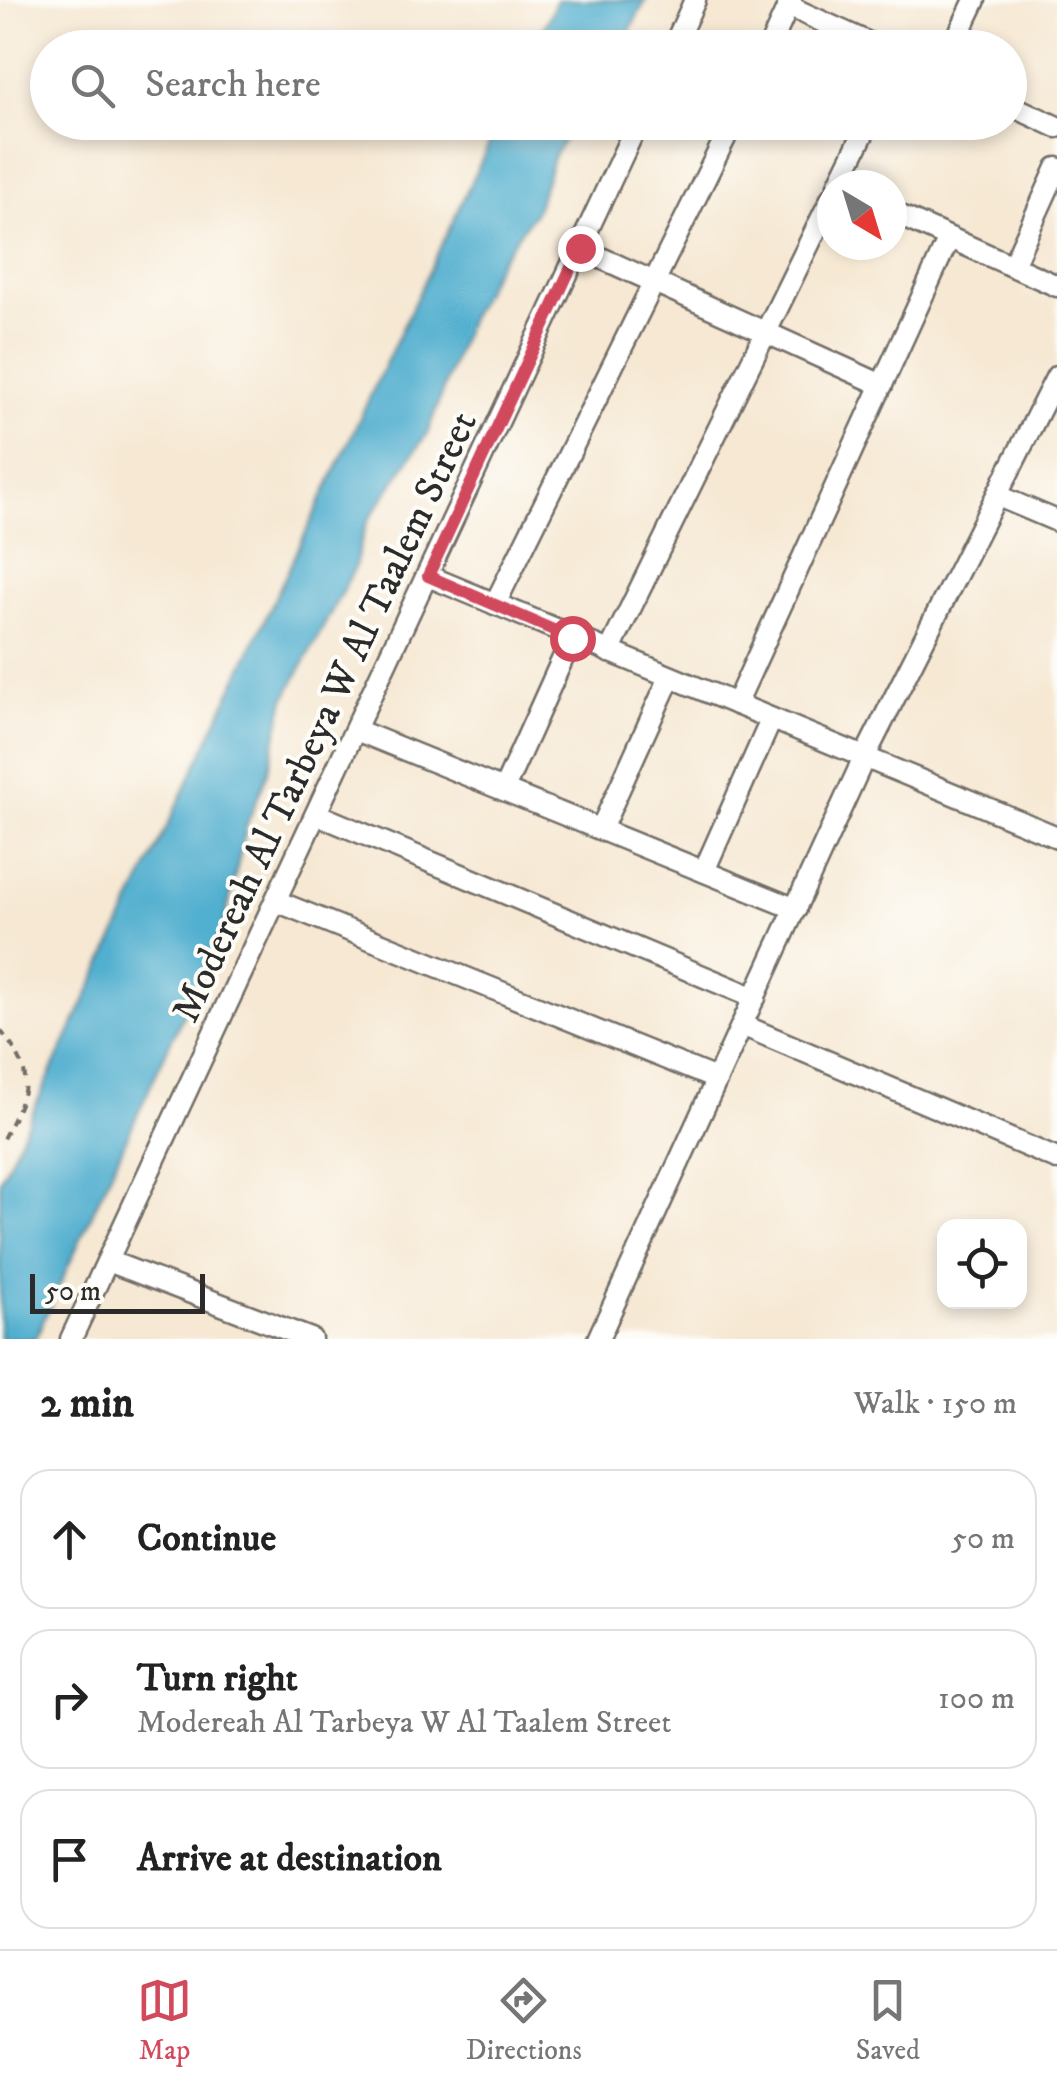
<!DOCTYPE html>
<meta charset="utf-8">
<style>
:root{--surface:#fff;--page:#f2f2f2;--text:#222;--muted:#767676;--line:#e0e0e0;--accent:#d1495b}
body{margin:0;font-family:"IM FELL DW Pica",serif;background:var(--page);color:var(--text)}
.controls{position:absolute;right:30px;bottom:30px;display:grid;overflow:hidden;border-radius:20px;box-shadow:0 5px 15px #0003}
.controls button{width:90px;height:90px;display:grid;place-items:center;padding:0;border:0;border-bottom:2px solid var(--line);background:var(--surface);color:var(--text);font:50px sans-serif}
.compass{position:absolute;left:817px;top:170px;width:90px;height:90px;border-radius:50%;background:var(--surface);box-shadow:0 5px 15px #0003;rotate:142deg}
.scale{position:absolute;left:30px;bottom:25px;width:175px;box-sizing:border-box;padding-left:10px;border:5px solid #2b2b2b;border-top:0;font-size:28px;line-height:35px;white-space:nowrap;color:#2b2b2b;-webkit-text-stroke:8px #fdfcf7;paint-order:stroke}
.stop{position:absolute;width:30px;height:30px;margin:-22px;border:8px solid #d1495b;border-radius:50%;background:#fff}
.stop.end{background:#d1495b;border-color:#fff;box-shadow:0 2px 10px #0008}
.list{margin:0;padding:0;list-style:none}
h2{display:flex;justify-content:space-between;align-items:center;height:130px;margin:0;padding:0 40px;font-size:42px}
h2 small{font-size:32px;font-weight:400;color:var(--muted)}
.list li{display:grid;grid-template-columns:65px 1fr auto;gap:30px;align-items:center;box-sizing:border-box;height:140px;margin:0 20px 20px;padding:0 20px;border:2px solid var(--line);border-radius:30px}
.list b{display:block;font-size:38px;white-space:nowrap}
.list p{margin:0;font-size:32px;white-space:nowrap;color:var(--muted)}
.list em{font-size:32px;font-style:normal;color:var(--muted)}
.icon{flex:none;width:55px;height:55px;fill:none;stroke:currentColor;stroke-width:2;stroke-linecap:round;stroke-linejoin:round}
.map{position:relative;flex:none;width:1057px;height:1339px;overflow:hidden}
.search{position:absolute;background:var(--surface);box-shadow:0 5px 15px #0003;left:30px;right:30px;top:30px;height:110px;display:flex;align-items:center;gap:25px;box-sizing:border-box;padding:0 35px;border-radius:55px;color:var(--muted);font-size:38px}
.sheet{height:610px;background:var(--surface)}
nav{display:flex;justify-content:space-around;align-items:center;box-sizing:border-box;height:140px;border-top:2px solid var(--line);background:var(--surface);font-size:28px;color:var(--muted)}
nav a{display:grid;justify-items:center;gap:5px}
nav .on{color:var(--accent)}
.map>svg:first-child{display:block}
.water{fill:#51afcf;stroke:#3e6d7d;stroke-width:2.5}
.lines{fill:none;stroke-linecap:round;stroke-linejoin:round}
.street-casing{stroke:#726d66;stroke-width:25}
.path{stroke:#726d66;stroke-width:4;stroke-dasharray:8 8;stroke-linecap:butt}
.street{stroke:#fff;stroke-width:20}
.route{stroke:#d1495b;stroke-width:12}
.labels{text-anchor:middle;stroke-width:8;stroke-linejoin:round;paint-order:stroke}
.street-label{font-size:40px;fill:#2b2b2b;stroke:#fdfcf7}
</style>
<div class="map">
<svg width="1057" height="1339" viewBox="0 0 1057 1339">
<rect width="100%" height="100%" fill="#fdfcf7"/>
<filter id="ink" filterUnits="userSpaceOnUse"><feTurbulence type="fractalNoise" baseFrequency=".01" numOctaves="2"/><feDisplacementMap in="SourceGraphic" scale="20" xChannelSelector="R" yChannelSelector="G"/><feConvolveMatrix kernelMatrix="1 2 1 2 8 2 1 2 1" color-interpolation-filters="sRGB"/></filter>
<filter id="wash" filterUnits="userSpaceOnUse"><feTurbulence type="fractalNoise" baseFrequency=".0048" numOctaves="4" result="noise"/><feDisplacementMap in="SourceGraphic" scale="40" xChannelSelector="R" yChannelSelector="G"/><feGaussianBlur stdDeviation="2.25" result="paint"/><feColorMatrix in="noise" values="0 0 0 0 0 0 0 0 0 0 0 0 0 0 0 0 0 1.4 0 .05"/><feComposite in="paint" operator="in"/></filter>
<g filter="url(#wash)">
<rect width="100%" height="100%" fill="#f6e8d3"/>
<g class="water">
<polygon points="557,0 646,0 621,47 535,47"/>
<polygon points="499,123 575,123 554,155 536,210 498,263 467,323 428,432 367,522 354,569 285,699 269,769 247,824 224,925 35,1339 0,1339 0,1181"/>
</g>
</g>
<g filter="url(#ink)">
<g class="lines">
<defs>
<g id="street">
<polyline points="788,6 880,48"/>
<polyline points="673,48 695,0"/>
<polyline points="769,48 791,0"/>
<polyline points="952,48 975,0"/>
<polyline points="1010,105 1057,127"/>
<polyline points="838,185 869,122"/>
<polyline points="892,212 1057,286"/>
<polyline points="579,248 882,385"/>
<polyline points="1013,265 1057,168"/>
<polyline points="998,496 1057,521"/>
<polyline points="428,576 1057,837"/>
<polyline points="495,604 733,122"/>
<polyline points="609,652 832,197"/>
<polyline points="736,704 949,238"/>
<polyline points="356,730 796,909"/>
<polyline points="504,789 572,638"/>
<polyline points="316,814 755,998"/>
<polyline points="601,829 670,677"/>
<polyline points="704,871 771,720"/>
<polyline points="276,901 716,1079"/>
<polyline points="742,1025 1057,1159"/>
<polyline points="108,1261 311,1339"/>
<polyline points="71,1339 638,122"/>
<polyline points="598,1339 863,760 1057,376"/>
</g>
</defs>
<use href="#street" class="street-casing"/>
<path class="path" d="M0,1030c41,50 25,63 0,115"/>
<use href="#street" class="street"/>
</g>
</g>
<g class="lines" filter="url(#ink)">
<polyline class="route" points="572,638 428,576 580,248"/>
</g>
<g class="labels">
<g class="street-label">
<text transform="translate(323 716) rotate(-65)" y="14">Modereah Al Tarbeya W Al Taalem Street</text>
</g>
</g>
</svg>
<div class="controls">
<button><svg class="icon" aria-label="locate" viewBox="0 0 24 24"><circle cx="12" cy="12" r="6"/><path d="M12 2v4M12 18v4M2 12h4M18 12h4"/></svg></button>
</div>
<svg class="compass" viewBox="-18 -18 36 36"><path d="M0-13l5 13h-10z" fill="#e53935"/><path d="M0 13l5-13h-10z" fill="#767676"/></svg>
<div class="scale">50 m</div>
<div class="stop" style="left:572px;top:638px"></div>
<div class="stop end" style="left:580px;top:248px"></div>
<div class="search"><svg class="icon" aria-label="search" viewBox="0 0 24 24"><circle cx="10" cy="10" r="6"/><path d="M15 15l6 6"/></svg>Search here</div>
</div>
<section class="sheet">
<h2>2 min<small>Walk · 150 m</small></h2>
<ul class="list">
<li><svg class="icon" aria-label="ahead" viewBox="0 0 24 24"><path d="M12 20V5M6 11l6-6 6 6"/></svg><div><b>Continue</b></div><em>50 m</em></li>
<li><svg class="icon" aria-label="right" viewBox="0 0 24 24"><path d="M7 20v-9h11M14 6l5 5-5 5"/></svg><div><b>Turn right</b><p>Modereah Al Tarbeya W Al Taalem Street</p></div><em>100 m</em></li>
<li><svg class="icon" aria-label="arrive" viewBox="0 0 24 24"><path d="M6 21V4h12l-3 4 3 4H6"/></svg><div><b>Arrive at destination</b></div></li>
</ul>
</section>
<nav>
<a class="on"><svg class="icon" aria-label="map" viewBox="0 0 24 24"><path d="M3 6l6-2 6 2 6-2v14l-6 2-6-2-6 2zM9 4v14M15 6v14"/></svg>Map</a>
<a><svg class="icon" aria-label="directions" viewBox="0 0 24 24"><path d="M12 3l9 9-9 9-9-9zM9 14v-3h6M13 9l2 2-2 2"/></svg>Directions</a>
<a><svg class="icon" aria-label="saved" viewBox="0 0 24 24"><path d="M7 4h10v16l-5-4-5 4z"/></svg>Saved</a>
</nav>
